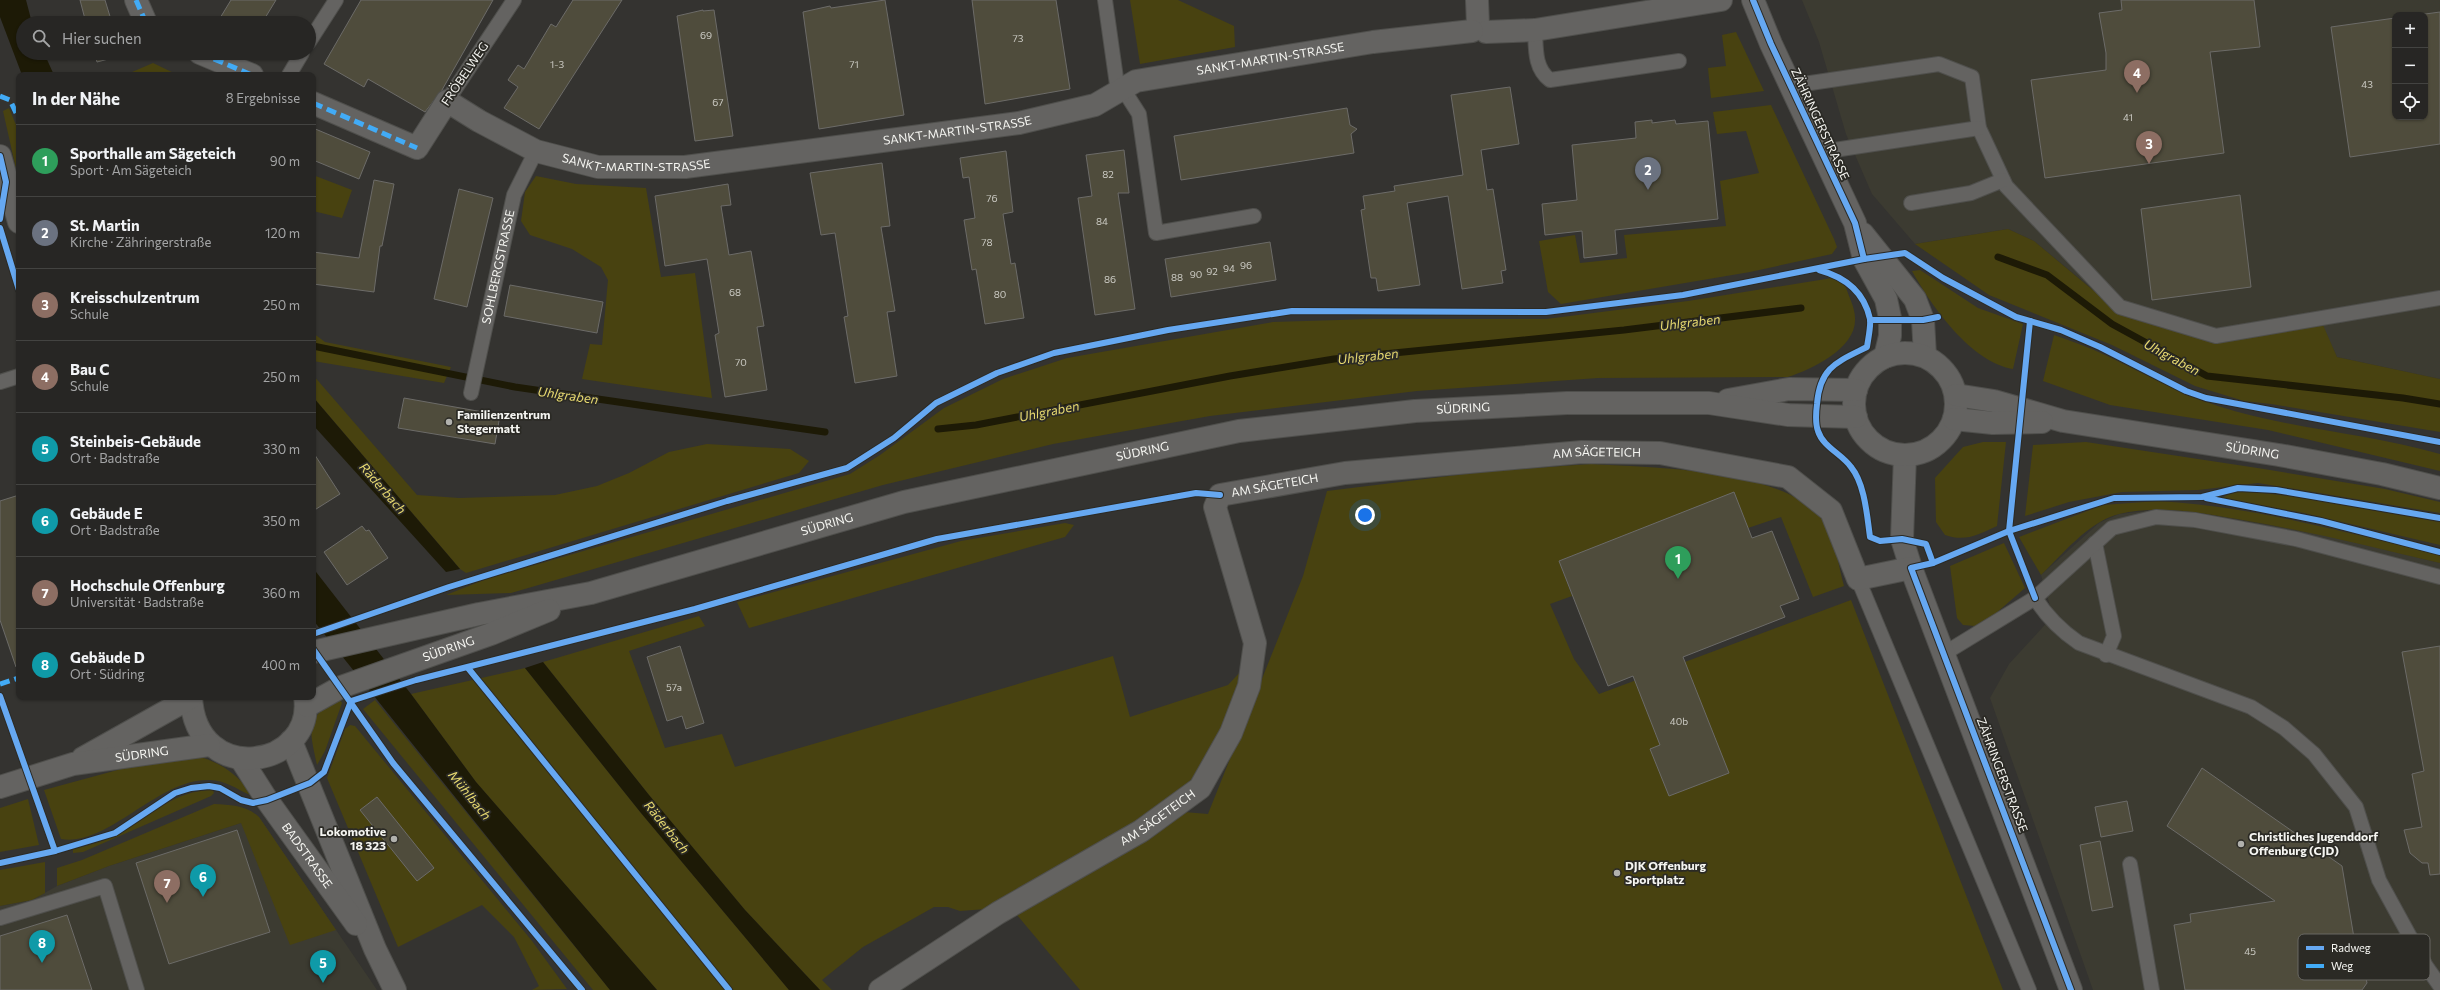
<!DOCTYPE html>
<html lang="de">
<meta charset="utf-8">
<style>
:root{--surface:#272624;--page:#333231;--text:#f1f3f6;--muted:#a4a5a6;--line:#434341;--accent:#b1b1ad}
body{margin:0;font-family:Commissioner,sans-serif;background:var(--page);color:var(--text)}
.controls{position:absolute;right:12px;top:12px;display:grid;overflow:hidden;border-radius:8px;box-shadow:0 1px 3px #0004}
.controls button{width:36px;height:36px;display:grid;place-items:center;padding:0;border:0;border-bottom:1px solid var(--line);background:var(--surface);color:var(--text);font:20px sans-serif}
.you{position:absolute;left:1365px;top:515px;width:14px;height:14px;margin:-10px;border:3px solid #fff;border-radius:50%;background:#1a73e8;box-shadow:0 0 0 6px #1a73e833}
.badge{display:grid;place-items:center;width:26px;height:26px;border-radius:50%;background:var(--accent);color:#fff;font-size:13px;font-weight:700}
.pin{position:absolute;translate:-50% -33px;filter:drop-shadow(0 1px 2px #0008)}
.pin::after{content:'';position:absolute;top:21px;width:14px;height:12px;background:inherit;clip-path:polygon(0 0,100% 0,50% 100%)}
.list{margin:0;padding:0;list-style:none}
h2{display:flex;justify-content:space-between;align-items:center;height:52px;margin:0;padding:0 16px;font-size:17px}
h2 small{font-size:13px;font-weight:400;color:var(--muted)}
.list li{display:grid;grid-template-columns:26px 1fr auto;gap:12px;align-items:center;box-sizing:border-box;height:72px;padding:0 16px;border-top:1px solid var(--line)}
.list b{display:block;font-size:15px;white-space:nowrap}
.list p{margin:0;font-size:13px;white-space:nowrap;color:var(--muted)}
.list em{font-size:13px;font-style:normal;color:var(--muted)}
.icon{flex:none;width:22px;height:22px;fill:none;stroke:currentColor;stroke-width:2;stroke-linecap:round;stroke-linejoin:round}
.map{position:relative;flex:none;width:2440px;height:990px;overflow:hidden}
.search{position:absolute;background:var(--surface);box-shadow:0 1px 3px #0004;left:16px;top:16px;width:300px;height:44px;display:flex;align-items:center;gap:10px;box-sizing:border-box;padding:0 14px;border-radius:22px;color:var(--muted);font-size:15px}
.panel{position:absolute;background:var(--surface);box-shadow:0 1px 3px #0004;left:16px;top:72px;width:300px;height:628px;border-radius:8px}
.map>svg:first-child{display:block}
.built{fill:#3c3b31;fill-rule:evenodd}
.green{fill:#484210}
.water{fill:#1d1a06}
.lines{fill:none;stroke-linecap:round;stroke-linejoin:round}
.stream{stroke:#1d1a06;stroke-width:7}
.building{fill:#4f4c3c;stroke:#6c6b68}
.lane-casing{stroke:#4f4f4c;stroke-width:16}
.street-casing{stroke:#4f4f4c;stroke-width:24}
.secondary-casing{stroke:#4f4f4c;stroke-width:24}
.lane{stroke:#646361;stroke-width:14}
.street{stroke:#646361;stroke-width:22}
.secondary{stroke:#646361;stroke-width:22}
.quiet{stroke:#42abf6;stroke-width:5;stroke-dasharray:10 5;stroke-linecap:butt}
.cycleway-casing{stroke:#2b2a25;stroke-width:8}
.cycleway{stroke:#66a8f1;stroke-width:6}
.poi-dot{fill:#b1b1ad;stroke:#2b2a25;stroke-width:1.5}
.labels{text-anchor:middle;stroke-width:3.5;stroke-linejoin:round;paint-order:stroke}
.number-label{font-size:10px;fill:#cccbc4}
.street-label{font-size:12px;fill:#f5f5f1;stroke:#2b2a25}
.poi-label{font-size:12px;font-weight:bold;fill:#f5f5f1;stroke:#2b2a25;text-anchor:start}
.water-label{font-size:13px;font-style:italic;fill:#e8da70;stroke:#2b2a25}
.key{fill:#2b2a25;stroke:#686762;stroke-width:1}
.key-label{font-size:11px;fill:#f5f5f1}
</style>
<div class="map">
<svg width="2440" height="990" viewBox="0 0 2440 990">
<rect width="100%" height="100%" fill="#343330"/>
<g class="built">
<path d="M1802,0h638v379l-103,-22 -15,-32 -105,18 -98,-32 -85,-70 -26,-12 -93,15 -43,-50 -26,-60 -27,-92zM2395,15h30v102h-30z"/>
<polygon points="2157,510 2196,512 2321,534 2440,563 2440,990 2093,990 1990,698 2009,664 2053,616 2041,575 2099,523 2119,514"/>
<polygon points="259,817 377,990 0,990 0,906 32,900 57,886 109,866"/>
</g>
<g class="green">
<polygon points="1130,0 1178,0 1234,26 1235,47 1140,64"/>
<polygon points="1736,32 1764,91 1711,98 1708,68 1726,66 1722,35"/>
<polygon points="153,63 178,75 125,75"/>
<polygon points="1771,105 1834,239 1837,247 1832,254 1750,272 1561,304 1548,292 1539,241 1575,235 1580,263 1627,258 1624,235 1726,226 1720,181 1759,173 1746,131 1717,134 1713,112"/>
<polygon points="9,108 19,132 19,182 3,111"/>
<polygon points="313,175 352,190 342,218 313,211"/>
<polygon points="536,176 576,184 646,188 661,277 695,273 712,398 582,379 590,344 602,345 608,280 601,267 572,249 530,235 521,221 525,192"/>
<polygon points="2008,229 2034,241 2118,311 2217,343 2323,325 2337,357 2440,379 2440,432 2271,404 2244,401 2195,386 2112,345 1989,295 1915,244"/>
<path d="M1920,270l58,38 45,16 -10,45c-42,-7 -81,-62 -101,-98z"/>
<path d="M1832,278l13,7c3,10 10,22 10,33 2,30 -43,51 -67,59l-190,1 -181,13 -207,25 -157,28 -170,41 -372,108 -65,2 40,-16 364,-105 30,-19 64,-47 59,-29 64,-21 206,-36 99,-3h174l142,-18z"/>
<polygon points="313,333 325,342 451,367 444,383 313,361"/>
<path d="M2054,335c17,6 34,12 51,20 38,18 73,38 113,51 71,23 149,27 222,48v17l-172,-41 -158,-25 -67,-24z"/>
<polygon points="313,375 417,495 459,498 555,495 597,486 629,473 669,452 707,444 790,449 809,461 799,473 466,573 460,569 313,397"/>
<path d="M1983,442h23l-9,84c-19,9 -32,16 -52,9l-9,-13 -1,-44 28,-31z"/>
<polygon points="2086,442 2264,469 2385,489 2440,502 2440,513 2258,483 2198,490 2122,492 2069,502 2025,516 2033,445"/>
<path d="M1591,464c59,4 206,3 237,64 8,17 11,40 16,58l-31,11 -32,-80 -33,11 -14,-35 -175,68 13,35 -22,8 24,55 25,35 252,-94 152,390h-923l-63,-75 167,-103 24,2 95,-238 24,-85 163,-20z"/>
<polygon points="2234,492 2255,492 2296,497 2440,522 2440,545 2304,513 2221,498"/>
<path d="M2158,501c95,5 189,32 282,54v8c-64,-15 -127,-31 -192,-42 -41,-7 -87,-17 -129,-7 -31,8 -56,40 -78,61l-22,-38 84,-32z"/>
<polygon points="1065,523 1074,525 1065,537 749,628 737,602 961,541"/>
<polygon points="2004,543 2025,588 1995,614 1975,626 1963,625 1957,618 1950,566"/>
<polygon points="699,616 705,626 629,651 665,748 722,734 735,767 1113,656 1130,717 1228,685 1242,670 1241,689 1221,737 1188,786 1152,813 999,908 960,911 948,907 934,907 863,947 822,980 832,990 820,990 745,910 649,795 543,662"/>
<polygon points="525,668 641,813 789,990 657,990 476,782 411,694"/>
<path d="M338,697l4,6 -17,48 -8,14c-8,-37 -12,-45 21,-68z"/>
<polygon points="375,700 610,990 593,990 363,709"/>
<polygon points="350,725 355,726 532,941 567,989 532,990 539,986 514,937 482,905 398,947 327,778 345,729"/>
<path d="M188,754c29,6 44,16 63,38l-1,3c-13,-6 -26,-15 -40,-15 -50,-3 -102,67 -149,59l-17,-49 114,-31z"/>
<path d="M213,790l1,3 -3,3 -128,56 -10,1v-4c14,-3 31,-8 44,-15 32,-17 57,-44 96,-44z"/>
<polygon points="28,799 39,845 0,852 0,808"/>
<path d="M214,804c17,1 32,1 45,13l77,113 -46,15 -49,-122 -132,43 -52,20v-18l25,-8z"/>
<polygon points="45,862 45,893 32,900 0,906 0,870"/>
</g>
<g class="water">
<polygon points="0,0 26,0 32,23 23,23 23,53 44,53 54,75 22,75 0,17"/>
<polygon points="313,397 460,569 446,572 313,425"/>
<polygon points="313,568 411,694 476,782 657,990 610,990 313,620"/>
<polygon points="543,662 649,795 745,910 820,990 789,990 641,813 525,668"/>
</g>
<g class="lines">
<g class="stream">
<polyline points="1998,257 2047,275 2112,324 2207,376 2403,398 2440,404"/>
<polyline points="313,346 515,387 825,432"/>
<polyline points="938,429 976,425 1230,376 1334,359 1624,330 1801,308"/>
</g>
</g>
<g class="building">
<polygon points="80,0 105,0 112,23 86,23"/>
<polygon points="231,0 276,0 262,23 217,23"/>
<polygon points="361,0 493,0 442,90 425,112 368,79 364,87 324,64"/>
<polygon points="573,0 622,0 539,129 504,108 518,87 508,80 518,65 524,69 551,24 556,27"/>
<polygon points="885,0 904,115 819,129 803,12 830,6 831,8"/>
<polygon points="972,0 1056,0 1070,89 985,104"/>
<polygon points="2121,0 2254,0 2260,47 2210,52 2224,153 2045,178 2031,80 2106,70 2106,53 2099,13 2122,10"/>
<polygon points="703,10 703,11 714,10 733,136 695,141 677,16"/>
<polygon points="2440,12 2440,144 2350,157 2331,27 2395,18 2395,117 2425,117 2425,15 2418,15"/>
<polygon points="94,53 120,53 120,56 97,62"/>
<polygon points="1510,87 1519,144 1481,150 1487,190 1493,189 1506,270 1501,271 1503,283 1462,289 1448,196 1407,203 1420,285 1378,291 1376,278 1371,278 1361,210 1365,209 1363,196 1395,191 1394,186 1463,175 1451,95"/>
<polygon points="1347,108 1350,125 1357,129 1351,134 1354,153 1181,180 1174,136"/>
<polygon points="1652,120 1652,123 1675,120 1676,124 1708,121 1718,219 1615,230 1617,254 1584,258 1582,231 1545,235 1542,204 1577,200 1572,145 1636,138 1635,122"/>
<polygon points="313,128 370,152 359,179 313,160"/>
<polygon points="1124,150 1129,193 1118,193 1135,309 1095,315 1078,198 1092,196 1086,155"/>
<polygon points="1006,151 1013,212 1003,214 1011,264 1015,263 1024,318 985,324 976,269 972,270 964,220 975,218 969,177 963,178 960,158"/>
<polygon points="882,163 890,226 881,227 895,311 887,312 897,376 855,383 844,317 848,316 835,233 821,235 810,173"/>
<polygon points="374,180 394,184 382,246 380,246 374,292 313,284 313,252 359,258"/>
<polygon points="728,184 731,205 721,206 729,255 751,251 764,326 757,327 767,390 725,397 715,335 719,333 707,259 665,266 655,196"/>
<polygon points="459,189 493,198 467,307 434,299"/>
<polygon points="2240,195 2251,287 2152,300 2141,209"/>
<polygon points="1270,242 1276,280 1171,297 1165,259"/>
<polygon points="510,285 603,302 597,333 504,316"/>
<polygon points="404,398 500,415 495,444 398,428"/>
<polygon points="313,452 340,494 313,511"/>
<polygon points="1734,492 1752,538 1772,531 1799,599 1780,606 1785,617 1683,657 1729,773 1669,796 1650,749 1660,745 1633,676 1608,686 1559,561"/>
<polygon points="19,495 19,666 16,667 0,620 0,501"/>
<polygon points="362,526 366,531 369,530 388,558 347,585 324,552"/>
<polygon points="680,646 704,723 686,729 682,716 667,721 647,657"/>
<polygon points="2440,646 2440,874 2430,875 2428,863 2422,863 2410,853 2404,830 2422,827 2412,774 2424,771 2402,652"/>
<polygon points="2202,768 2342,866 2359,968 2365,974 2367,983 2362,990 2185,990 2174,925 2191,922 2190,914 2275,901 2167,826"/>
<polygon points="377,797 434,868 417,881 360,810"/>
<polygon points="2127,801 2133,831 2101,837 2095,807"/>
<polygon points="237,830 270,932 169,964 136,863"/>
<polygon points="2100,841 2113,907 2092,911 2080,845"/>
<polygon points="67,915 92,990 0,990 0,936"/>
</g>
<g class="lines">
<defs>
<g id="lane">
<polyline points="1105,0 1118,92"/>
<path d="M1535,30c1,18 -1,38 15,50l129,-19"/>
<polyline points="309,42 336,0"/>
<polyline points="289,75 302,53"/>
<polyline points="1790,86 1939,64 1972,77 1979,128 2006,186 2120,307 2216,336 2440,298"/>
<polyline points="1123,89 1139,114 1156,233 1254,216"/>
<polyline points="447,101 514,0"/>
<polyline points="1821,152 1979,128"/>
<polyline points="1911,203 1971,193 2003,180"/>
<polyline points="0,382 19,376"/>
<path id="s1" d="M471,393l43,-198 22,-44"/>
<polyline points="2095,543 2114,636 2106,655"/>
<polyline points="1858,579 2029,990"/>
<path d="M2035,598c12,19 25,32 44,45l172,64 33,21 30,26 42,53 23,73 47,86 14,20"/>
<polyline points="1945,653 2035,598 2112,528 2156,517 2195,520 2296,539 2440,577"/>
<polyline points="2130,864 2152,990"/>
<polyline points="0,918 105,886 137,990"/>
</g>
<g id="street">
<polyline points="136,0 146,23"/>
<polyline points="1477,0 1478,25"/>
<polyline points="1753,0 1771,44 1855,223 1864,259 1886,299 1890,318 1890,336 1885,357"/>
<polyline points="1486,32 1535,30 1721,0"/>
<polyline points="200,53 252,75"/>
<path id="s2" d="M313,103l104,45 30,-47 32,20 57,30 62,16h87l334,-44 76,-18 41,-24 237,-39 99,-11"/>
<polyline points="0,156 19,222"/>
<polyline points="1863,234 1915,299 1923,320 1925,356"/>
<polyline points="1905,455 1902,539 1911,568 2071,990"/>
<polyline points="291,741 375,949 395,990"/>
<path id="s3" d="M241,759l26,41 89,124"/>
<path id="s4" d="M880,990l118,-77 143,-82 59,-43 31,-55 18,-47 6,-43 -40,-136 5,-12 125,-22 237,-21 78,1 128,24 43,34 27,68 53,-11"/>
</g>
<g id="secondary">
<circle cx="1905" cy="404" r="51"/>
<path id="s5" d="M1956,395l38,6 69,20 216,34 103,19 58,14"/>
<polyline points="1728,400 1789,389 1856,390"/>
<polyline points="1954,419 1993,423 2042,422"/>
<path id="s6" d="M313,652l166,-38 112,-21 313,-91 335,-71 176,-20 152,-8h142l79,12 68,2"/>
<path d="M191,697c5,92 125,71 114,0"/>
<path id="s7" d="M307,706l34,-19 150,-53 58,-24"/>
<polyline points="83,758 190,698"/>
<path id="s8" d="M0,787l73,-23 136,-19"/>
</g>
</defs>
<use href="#lane" class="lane-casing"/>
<use href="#street" class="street-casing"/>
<use href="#secondary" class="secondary-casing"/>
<use href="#lane" class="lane"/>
<use href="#street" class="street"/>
<use href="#secondary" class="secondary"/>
<g class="quiet">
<polyline points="136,0 146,23"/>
<polyline points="200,53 252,75"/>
<polyline points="0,96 10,100 19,119"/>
<polyline points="313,103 417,148"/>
<polyline points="0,684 19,678"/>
</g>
<defs>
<g id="cycleway">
<polyline points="1753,0 1771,44 1855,223 1864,259"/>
<polyline points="0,156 6,182 0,219"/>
<polyline points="0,228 19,290"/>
<path d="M1819,270c26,7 45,21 51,49 1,8 -2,20 -3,28 -30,15 -47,20 -50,57 -1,8 -2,19 1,27 5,16 24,23 33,36 14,17 16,49 19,70l10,4 22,-2 24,5 7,19"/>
<polyline points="1870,320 1923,320 1938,317"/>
<polyline points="2030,321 2009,531 2035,598"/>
<polyline points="2206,498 2321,521 2440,552"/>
<polyline points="313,634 449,587 727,501 847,468 894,438 936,403 997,373 1054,353 1168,330 1292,311 1546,312 1683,295 1864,259 1905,253 1943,278 2016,317 2061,330 2100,347 2186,391 2206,398 2440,442"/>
<polyline points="313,649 393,763 582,990"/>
<polyline points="468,668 729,990"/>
<polyline points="0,696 55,851"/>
<polyline points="351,701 416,680 695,609 937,539 1196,493 1220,495"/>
<polyline points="0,863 55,851 115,833 175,793 191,788 209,786 220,788 241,800 253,803 267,800 310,783 324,772 351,701"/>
<polyline points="2071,990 1911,568 1933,563 2009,531 2114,498 2202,497 2238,488 2276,490 2440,518"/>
</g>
</defs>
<use href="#cycleway" class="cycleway-casing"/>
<use href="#cycleway" class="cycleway"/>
</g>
<g class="poi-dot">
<circle cx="449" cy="422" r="4"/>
<circle cx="394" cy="839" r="4"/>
<circle cx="2241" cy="844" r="4"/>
<circle cx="1617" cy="873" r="4"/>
</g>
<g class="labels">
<g class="number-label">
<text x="706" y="39">69</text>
<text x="1018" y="42">73</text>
<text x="557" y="68">1-3</text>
<text x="854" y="68">71</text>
<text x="2367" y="88">43</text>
<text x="718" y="106">67</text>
<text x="2128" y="121">41</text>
<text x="1108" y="178">82</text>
<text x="992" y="202">76</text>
<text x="1102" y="225">84</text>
<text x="987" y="246">78</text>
<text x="1246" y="269">96</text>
<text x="1229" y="272">94</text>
<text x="1212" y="275">92</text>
<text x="1196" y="278">90</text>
<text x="1177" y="281">88</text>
<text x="1110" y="283">86</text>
<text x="735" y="296">68</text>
<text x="1000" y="298">80</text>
<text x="741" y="366">70</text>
<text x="674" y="691">57a</text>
<text x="1679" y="725">40b</text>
<text x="2250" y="955">45</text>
</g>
<g class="street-label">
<text dy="4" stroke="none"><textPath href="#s2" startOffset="1021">SANKT-MARTIN-STRASSE</textPath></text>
<text transform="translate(465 74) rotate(-56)" y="4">FRÖBELWEG</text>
<text transform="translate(1820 124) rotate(65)" y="4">ZÄHRINGERSTRASSE</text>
<text dy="4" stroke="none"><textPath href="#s2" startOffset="697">SANKT-MARTIN-STRASSE</textPath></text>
<text dy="4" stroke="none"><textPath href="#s2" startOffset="373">SANKT-MARTIN-STRASSE</textPath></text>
<text dy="4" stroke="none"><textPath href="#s1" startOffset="129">SOHLBERGSTRASSE</textPath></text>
<text dy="4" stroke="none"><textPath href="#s6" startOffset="1178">SÜDRING</textPath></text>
<text dy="4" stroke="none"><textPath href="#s5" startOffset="302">SÜDRING</textPath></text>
<text dy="4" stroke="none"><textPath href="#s6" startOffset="854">SÜDRING</textPath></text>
<text dy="4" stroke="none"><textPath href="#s4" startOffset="1070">AM SÄGETEICH</textPath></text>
<text dy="4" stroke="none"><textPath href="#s4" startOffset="746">AM SÄGETEICH</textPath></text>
<text dy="4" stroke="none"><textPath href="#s6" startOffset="530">SÜDRING</textPath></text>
<text dy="4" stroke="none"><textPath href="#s7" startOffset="153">SÜDRING</textPath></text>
<text dy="4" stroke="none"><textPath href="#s8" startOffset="146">SÜDRING</textPath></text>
<text transform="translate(2002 775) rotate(69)" y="4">ZÄHRINGERSTRASSE</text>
<text dy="4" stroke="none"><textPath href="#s4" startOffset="327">AM SÄGETEICH</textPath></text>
<text dy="4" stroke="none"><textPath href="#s3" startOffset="117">BADSTRASSE</textPath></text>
</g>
<g class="poi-label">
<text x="457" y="419">Familienzentrum<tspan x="457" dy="14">Stegermatt</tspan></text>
<text x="386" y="836" text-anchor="end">Lokomotive<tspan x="386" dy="14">18 323</tspan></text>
<text x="2249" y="841">Christliches Jugenddorf<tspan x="2249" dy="14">Offenburg (CJD)</tspan></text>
<text x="1625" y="870">DJK Offenburg<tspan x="1625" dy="14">Sportplatz</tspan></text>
</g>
<g class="water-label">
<text transform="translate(1690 322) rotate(-7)" y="5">Uhlgraben</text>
<text transform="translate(1368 356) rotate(-6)" y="5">Uhlgraben</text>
<text transform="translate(2172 357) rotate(28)" y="5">Uhlgraben</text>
<text transform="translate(568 395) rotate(8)" y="5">Uhlgraben</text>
<text transform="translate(1049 411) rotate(-11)" y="5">Uhlgraben</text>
<text transform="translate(383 488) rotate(49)" y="5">Räderbach</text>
<text transform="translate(470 795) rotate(51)" y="5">Mühlbach</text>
<text transform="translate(667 827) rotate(51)" y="5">Räderbach</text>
</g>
</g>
<rect x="2298" y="934" width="132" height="46" rx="6" class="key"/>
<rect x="2306" y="946" width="18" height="4" fill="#66a8f1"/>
<rect x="2306" y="964" width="18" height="4" fill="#42abf6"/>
<g class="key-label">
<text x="2331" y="952">Radweg</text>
<text x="2331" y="970">Weg</text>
</g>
</svg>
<div class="controls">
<button>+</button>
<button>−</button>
<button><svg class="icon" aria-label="locate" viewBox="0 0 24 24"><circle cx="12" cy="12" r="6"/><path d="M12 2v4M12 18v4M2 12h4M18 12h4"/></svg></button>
</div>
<div class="you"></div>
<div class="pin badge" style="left:1678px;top:579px;background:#2e9e5b">1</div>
<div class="pin badge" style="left:1648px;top:190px;background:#6b7280">2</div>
<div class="pin badge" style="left:2149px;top:164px;background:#8d6e63">3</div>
<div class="pin badge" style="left:2137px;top:93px;background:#8d6e63">4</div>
<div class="pin badge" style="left:323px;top:983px;background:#0f9aa8">5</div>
<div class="pin badge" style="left:203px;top:897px;background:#0f9aa8">6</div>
<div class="pin badge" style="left:167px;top:903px;background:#8d6e63">7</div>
<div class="pin badge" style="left:42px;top:963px;background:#0f9aa8">8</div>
<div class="search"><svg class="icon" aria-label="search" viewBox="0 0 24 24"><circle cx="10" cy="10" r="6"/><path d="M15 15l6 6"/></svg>Hier suchen</div>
<section class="panel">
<h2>In der Nähe<small>8 Ergebnisse</small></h2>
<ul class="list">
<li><span class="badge" style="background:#2e9e5b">1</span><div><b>Sporthalle am Sägeteich</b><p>Sport · Am Sägeteich</p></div><em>90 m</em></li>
<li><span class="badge" style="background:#6b7280">2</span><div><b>St. Martin</b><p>Kirche · Zähringerstraße</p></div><em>120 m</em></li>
<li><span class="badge" style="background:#8d6e63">3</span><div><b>Kreisschulzentrum</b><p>Schule</p></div><em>250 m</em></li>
<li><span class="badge" style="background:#8d6e63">4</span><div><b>Bau C</b><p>Schule</p></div><em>250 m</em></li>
<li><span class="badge" style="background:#0f9aa8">5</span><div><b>Steinbeis-Gebäude</b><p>Ort · Badstraße</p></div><em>330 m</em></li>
<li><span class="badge" style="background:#0f9aa8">6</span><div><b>Gebäude E</b><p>Ort · Badstraße</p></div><em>350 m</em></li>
<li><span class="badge" style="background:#8d6e63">7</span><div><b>Hochschule Offenburg</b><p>Universität · Badstraße</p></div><em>360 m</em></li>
<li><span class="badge" style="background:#0f9aa8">8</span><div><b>Gebäude D</b><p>Ort · Südring</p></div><em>400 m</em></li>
</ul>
</section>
</div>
